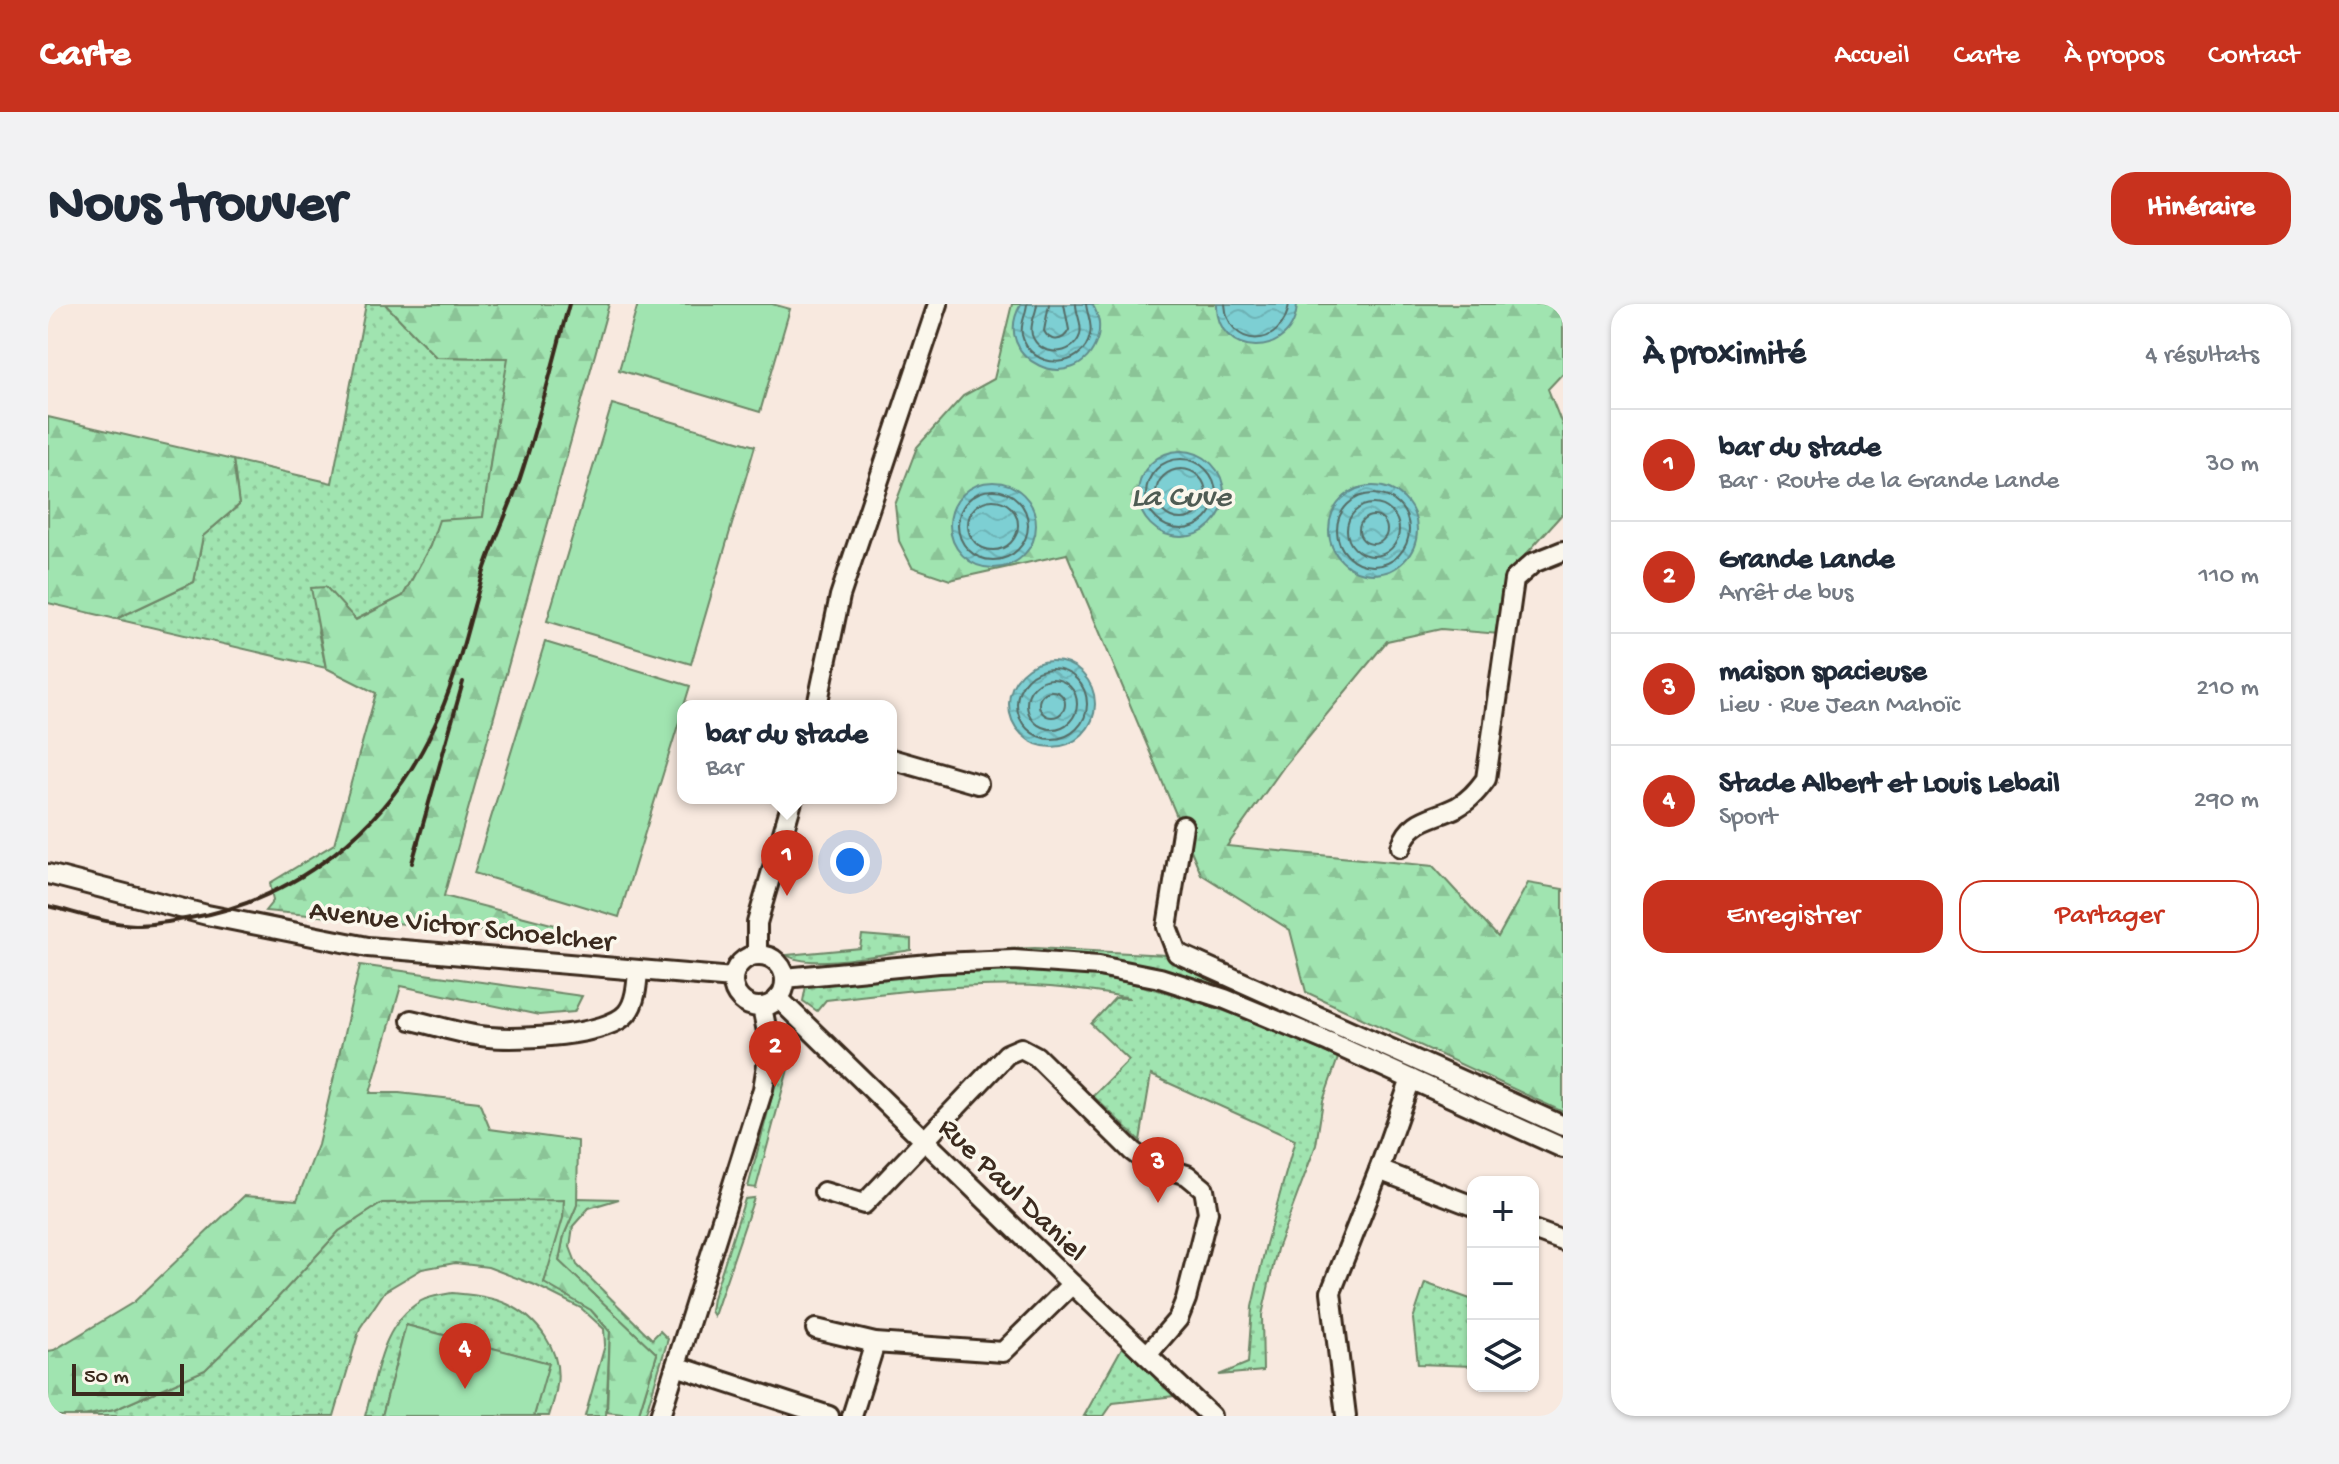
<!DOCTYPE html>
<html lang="fr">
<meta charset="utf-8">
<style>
:root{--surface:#fff;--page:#f2f2f3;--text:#1f2937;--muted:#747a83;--line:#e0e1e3;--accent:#c8321e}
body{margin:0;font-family:"Gochi Hand",sans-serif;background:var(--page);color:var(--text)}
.controls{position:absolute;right:24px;bottom:24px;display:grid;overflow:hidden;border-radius:16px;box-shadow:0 2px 6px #0004}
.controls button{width:72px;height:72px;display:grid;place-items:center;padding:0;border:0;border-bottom:2px solid var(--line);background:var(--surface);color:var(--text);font:40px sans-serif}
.scale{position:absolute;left:24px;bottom:20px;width:112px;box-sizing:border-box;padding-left:8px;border:4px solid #3b2a1e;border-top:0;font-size:22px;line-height:28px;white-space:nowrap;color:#3b2a1e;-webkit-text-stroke:6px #fbf7ec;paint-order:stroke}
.you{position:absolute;left:802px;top:558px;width:28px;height:28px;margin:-20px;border:6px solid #fff;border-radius:50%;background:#1a73e8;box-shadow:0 0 0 12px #1a73e833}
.badge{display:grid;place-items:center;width:52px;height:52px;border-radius:50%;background:var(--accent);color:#fff;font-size:26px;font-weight:700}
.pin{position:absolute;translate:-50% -66px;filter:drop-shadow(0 2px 4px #0008)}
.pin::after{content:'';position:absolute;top:42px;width:28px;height:24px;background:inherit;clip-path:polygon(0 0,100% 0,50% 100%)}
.popup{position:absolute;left:629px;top:396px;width:220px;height:104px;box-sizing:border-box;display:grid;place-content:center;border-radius:16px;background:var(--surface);filter:drop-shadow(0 2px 6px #0005);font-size:26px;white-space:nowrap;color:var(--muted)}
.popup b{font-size:30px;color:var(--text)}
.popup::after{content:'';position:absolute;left:50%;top:100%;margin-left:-16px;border:16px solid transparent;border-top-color:var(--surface)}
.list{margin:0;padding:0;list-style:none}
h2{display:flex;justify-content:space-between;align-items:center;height:104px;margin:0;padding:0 32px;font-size:34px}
h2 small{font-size:26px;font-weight:400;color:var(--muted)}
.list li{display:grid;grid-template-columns:52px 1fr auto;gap:24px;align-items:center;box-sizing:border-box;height:112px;padding:0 32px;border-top:2px solid var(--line)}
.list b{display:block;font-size:30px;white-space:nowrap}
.list p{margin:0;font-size:26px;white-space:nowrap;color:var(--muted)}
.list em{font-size:26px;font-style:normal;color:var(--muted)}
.actions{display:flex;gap:16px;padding:24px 32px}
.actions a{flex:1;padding:18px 0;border:2px solid var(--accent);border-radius:24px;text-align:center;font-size:28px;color:var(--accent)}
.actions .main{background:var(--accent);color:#fff}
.icon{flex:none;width:44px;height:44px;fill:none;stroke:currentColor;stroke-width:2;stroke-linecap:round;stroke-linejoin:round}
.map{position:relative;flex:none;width:1515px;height:1112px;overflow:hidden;border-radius:24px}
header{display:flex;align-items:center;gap:48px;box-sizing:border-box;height:112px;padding:0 40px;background:var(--accent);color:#fff}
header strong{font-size:38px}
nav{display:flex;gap:44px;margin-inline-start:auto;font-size:28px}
.intro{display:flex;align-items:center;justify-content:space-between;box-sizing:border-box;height:192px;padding:0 48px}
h1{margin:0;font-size:56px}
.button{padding:20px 36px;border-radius:24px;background:var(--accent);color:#fff;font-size:28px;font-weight:700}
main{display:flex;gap:48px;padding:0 48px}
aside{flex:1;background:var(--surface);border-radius:24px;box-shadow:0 2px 6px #0004}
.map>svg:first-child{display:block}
.green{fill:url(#green-dots);stroke:#6e8767;stroke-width:2}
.forest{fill:url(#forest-firs);stroke:#6e8767;stroke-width:2}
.pitch{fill:#a0e4b0;stroke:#6e8767;stroke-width:2}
.water{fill:url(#water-waves);stroke:#638d8b;stroke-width:2}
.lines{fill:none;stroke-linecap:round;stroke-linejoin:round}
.shore{stroke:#556c66;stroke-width:2}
.minor-casing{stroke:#3b2a1e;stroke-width:24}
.minor{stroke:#fbf7ec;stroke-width:18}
.rail{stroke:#3b2a1e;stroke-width:4}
.labels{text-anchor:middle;stroke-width:7;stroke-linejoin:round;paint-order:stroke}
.street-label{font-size:30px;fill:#3b2a1e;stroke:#fbf7ec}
.water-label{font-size:32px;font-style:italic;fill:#4f5c54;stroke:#fbf7ec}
</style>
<header>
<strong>Carte</strong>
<nav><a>Accueil</a><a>Carte</a><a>À propos</a><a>Contact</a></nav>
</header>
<div class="intro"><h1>Nous trouver</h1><a class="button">Itinéraire</a></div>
<main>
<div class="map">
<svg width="1515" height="1112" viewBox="0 0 1515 1112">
<defs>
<pattern id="green-dots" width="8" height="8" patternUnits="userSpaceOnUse" patternTransform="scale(2)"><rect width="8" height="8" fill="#a0e4b0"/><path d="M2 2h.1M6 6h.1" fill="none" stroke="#8bc497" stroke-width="1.8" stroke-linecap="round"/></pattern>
<pattern id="forest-firs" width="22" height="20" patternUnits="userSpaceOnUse" patternTransform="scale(2)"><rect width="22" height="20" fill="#a0e4b0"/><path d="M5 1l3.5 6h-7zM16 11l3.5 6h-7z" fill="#8bc497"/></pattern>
<pattern id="water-waves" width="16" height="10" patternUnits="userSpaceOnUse" patternTransform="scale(2)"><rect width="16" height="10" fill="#7dcfd3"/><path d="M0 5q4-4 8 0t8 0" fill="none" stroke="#6db2b5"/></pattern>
</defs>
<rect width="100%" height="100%" fill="#f8e9df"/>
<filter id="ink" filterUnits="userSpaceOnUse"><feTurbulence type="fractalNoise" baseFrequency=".0125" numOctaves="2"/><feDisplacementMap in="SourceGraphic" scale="16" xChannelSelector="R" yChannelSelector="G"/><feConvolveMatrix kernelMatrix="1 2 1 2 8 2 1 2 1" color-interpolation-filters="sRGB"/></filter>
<g filter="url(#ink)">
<g class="green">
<polygon points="318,0 337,0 388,53 461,54 444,146 435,214 392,216 382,242 355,292 307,316 278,283 270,328 278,364 68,315 146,278 155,232 191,201 185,156 284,179"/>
<path d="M814,631l49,4v11c-27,4 -104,20 -124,5l73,-7z"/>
<polygon points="987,644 1119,651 1515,829 1515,836 1213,700 1125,672 961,648 958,645"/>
<path d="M946,666c28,1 58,1 86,4 89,12 176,47 258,84l-15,43 -7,44 -39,104 -15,66 1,56 -44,4 29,-12 4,-56 14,-63 29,-104 -144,-65 -11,66 -47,-45 36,-36 -38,-36 24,-26h15c-26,-5 -53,-9 -80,-11 -74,-5 -151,4 -224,13l-9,11 -14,-10 3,-15 104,-12z"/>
<polygon points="737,743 746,743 708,884 700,883"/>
<polygon points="529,894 571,895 541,904 525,922 522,943 529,961 604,1035 612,1027 620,1035 597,1112 590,1112 609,1050 511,957 516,931 528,903 496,978 543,1006 562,1028 558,1112 537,1112 557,1041 556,1025 533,1004 487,981 440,963 407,959 374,965 337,987 312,1024 286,1112 35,1112 66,1106 157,1066 223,1001 291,927 334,899"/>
<polygon points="706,894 666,1012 663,1007 665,994 697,895"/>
<polygon points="1377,979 1425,996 1425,1062 1370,1060 1365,1015"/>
<path d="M404,989c18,2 38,3 55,11 31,14 55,47 50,81 -1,10 -5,21 -8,31h-15l14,-53 -142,-38 -24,91h-17c12,-41 16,-92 56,-115 9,-5 21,-6 31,-8z"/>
<polygon points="1076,1040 1127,1092 1065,1099 1056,1112 1036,1112"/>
</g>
<g class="forest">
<polygon points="337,0 561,0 396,592 511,622 510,634 217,607 225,597 222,579 286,540 328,389 278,364 263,284 278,283 308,316 355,292 382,242 391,216 435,213 444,146 460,54 388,53"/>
<polygon points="964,0 1515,0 1515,69 1500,85 1515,123 1515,209 1463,267 1451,330 1393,325 1339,337 1237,461 1179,542 1385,562 1450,633 1480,579 1515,585 1515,808 1258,688 1242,626 1153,570 1019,250 902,276 864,263 851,237 847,201 869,143 915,92 946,75"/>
<polygon points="0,113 185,156 191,201 155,232 146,278 68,315 0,299"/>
<polygon points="312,661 534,692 526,708 491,711 353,682 322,789 351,789 431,798 442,825 530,837 529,901 516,931 511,957 609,1050 590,1112 559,1108 562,1027 543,1006 496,979 515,914 516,896 334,899 291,927 223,1001 157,1066 66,1106 35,1112 0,1112 0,1047 6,1046 86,998 196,892 249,896 270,841"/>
</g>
<g class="pitch">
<polygon points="590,0 724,0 742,5 712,108 571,66"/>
<polygon points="564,100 707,142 643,360 499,317"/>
<polygon points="497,338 642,382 571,613 426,569"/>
<polygon points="358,1021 501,1059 486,1112 334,1112"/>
</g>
<g class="water">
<path d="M973,0h71c7,11 9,24 5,36 -20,60 -109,20 -76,-36z"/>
<path d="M1169,0h80c-2,57 -82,55 -80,0z"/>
<circle cx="1133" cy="190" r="43"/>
<circle cx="945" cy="221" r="43"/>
<circle cx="1325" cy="226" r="44"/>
<circle cx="1004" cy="400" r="43"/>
</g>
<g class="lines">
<g class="shore">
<path d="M979,0c-1,11 -7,19 -5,31 8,35 61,36 68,0 3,-11 -3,-20 -4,-31"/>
<path d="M989,0c-1,11 -8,20 -5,31 7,22 41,22 48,0 3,-11 -4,-20 -4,-31"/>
<path d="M1001,0l-5,27c6,12 19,11 25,-1l-5,-26"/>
<path d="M1177,0c3,46 58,46 64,0"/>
<circle cx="1133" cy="190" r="35"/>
<circle cx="1133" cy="190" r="25"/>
<circle cx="945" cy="221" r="35"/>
<circle cx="1325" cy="226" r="36"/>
<circle cx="945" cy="221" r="25"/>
<circle cx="1325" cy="226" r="26"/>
<circle cx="1325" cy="226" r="14"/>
<circle cx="1004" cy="400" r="35"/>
<circle cx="1004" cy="400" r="25"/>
<circle cx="1004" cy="400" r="13"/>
</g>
<defs>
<g id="minor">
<polyline points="769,402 792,292 890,0"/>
<polyline points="843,455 930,480"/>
<polyline points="1135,522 1119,623 1129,649 1515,822"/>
<path d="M1353,543c9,-29 33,-28 56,-40 13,-7 21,-17 29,-28l28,-199 19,-17 30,-12"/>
<polyline points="0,570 159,611 320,643 685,674"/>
<polyline points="709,650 709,619 745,494"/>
<circle cx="711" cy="677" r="26"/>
<polyline points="737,674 891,659 966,656 1051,662 1112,674 1177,695 1281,738 1515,844"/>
<polyline points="730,694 1024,980 1163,1112"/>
<path d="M363,716c25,5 52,15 78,17 30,3 119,-1 138,-24 9,-11 10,-29 11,-42"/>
<polyline points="1331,866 1425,902"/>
<polyline points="776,888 816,900 959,750 973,744 988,752 1084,847 1100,859 1139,871 1156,885 1160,908 1138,995 1130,1015 1099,1051"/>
<polyline points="1485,926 1515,937"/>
<polyline points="768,1025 827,1039 955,1048 1024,980"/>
<polyline points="628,1062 781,1112"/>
<polyline points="612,1112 715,785 722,743 714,703"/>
<polyline points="804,1112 827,1039"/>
<polyline points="1298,1112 1283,988 1331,866 1363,775"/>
</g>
</defs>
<use href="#minor" class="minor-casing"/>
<use href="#minor" class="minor"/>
<g class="rail">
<polyline points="364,559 415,378"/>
<path d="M0,602c29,7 59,18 88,19 19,0 37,-4 54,-7 107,-18 198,-92 243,-189 25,-51 35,-107 52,-161 10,-30 24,-59 35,-90 19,-56 33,-116 49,-174"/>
</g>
</g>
</g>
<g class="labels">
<g class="street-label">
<text transform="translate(414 620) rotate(6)" y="10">Avenue Victor Schoelcher</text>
<text transform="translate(966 884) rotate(44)" y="10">Rue Paul Daniel</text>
</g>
<g class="water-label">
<text x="1133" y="201">La Cuve</text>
</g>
</g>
</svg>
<div class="controls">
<button>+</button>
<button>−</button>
<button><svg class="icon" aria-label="layers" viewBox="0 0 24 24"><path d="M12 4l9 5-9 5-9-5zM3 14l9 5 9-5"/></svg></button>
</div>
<div class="scale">50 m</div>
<div class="you"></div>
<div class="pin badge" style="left:739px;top:592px">1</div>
<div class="popup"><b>bar du stade</b>Bar</div>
<div class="pin badge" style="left:727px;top:783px">2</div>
<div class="pin badge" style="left:1110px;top:899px">3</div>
<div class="pin badge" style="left:417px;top:1085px">4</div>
</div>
<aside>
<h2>À proximité<small>4 résultats</small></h2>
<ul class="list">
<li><span class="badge">1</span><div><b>bar du stade</b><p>Bar · Route de la Grande Lande</p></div><em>30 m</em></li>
<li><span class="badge">2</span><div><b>Grande Lande</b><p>Arrêt de bus</p></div><em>110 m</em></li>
<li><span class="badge">3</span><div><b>maison spacieuse</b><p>Lieu · Rue Jean Mahoïc</p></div><em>210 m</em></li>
<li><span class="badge">4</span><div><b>Stade Albert et Louis Lebail</b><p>Sport</p></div><em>290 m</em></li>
</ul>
<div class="actions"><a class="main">Enregistrer</a><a>Partager</a></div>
</aside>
</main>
